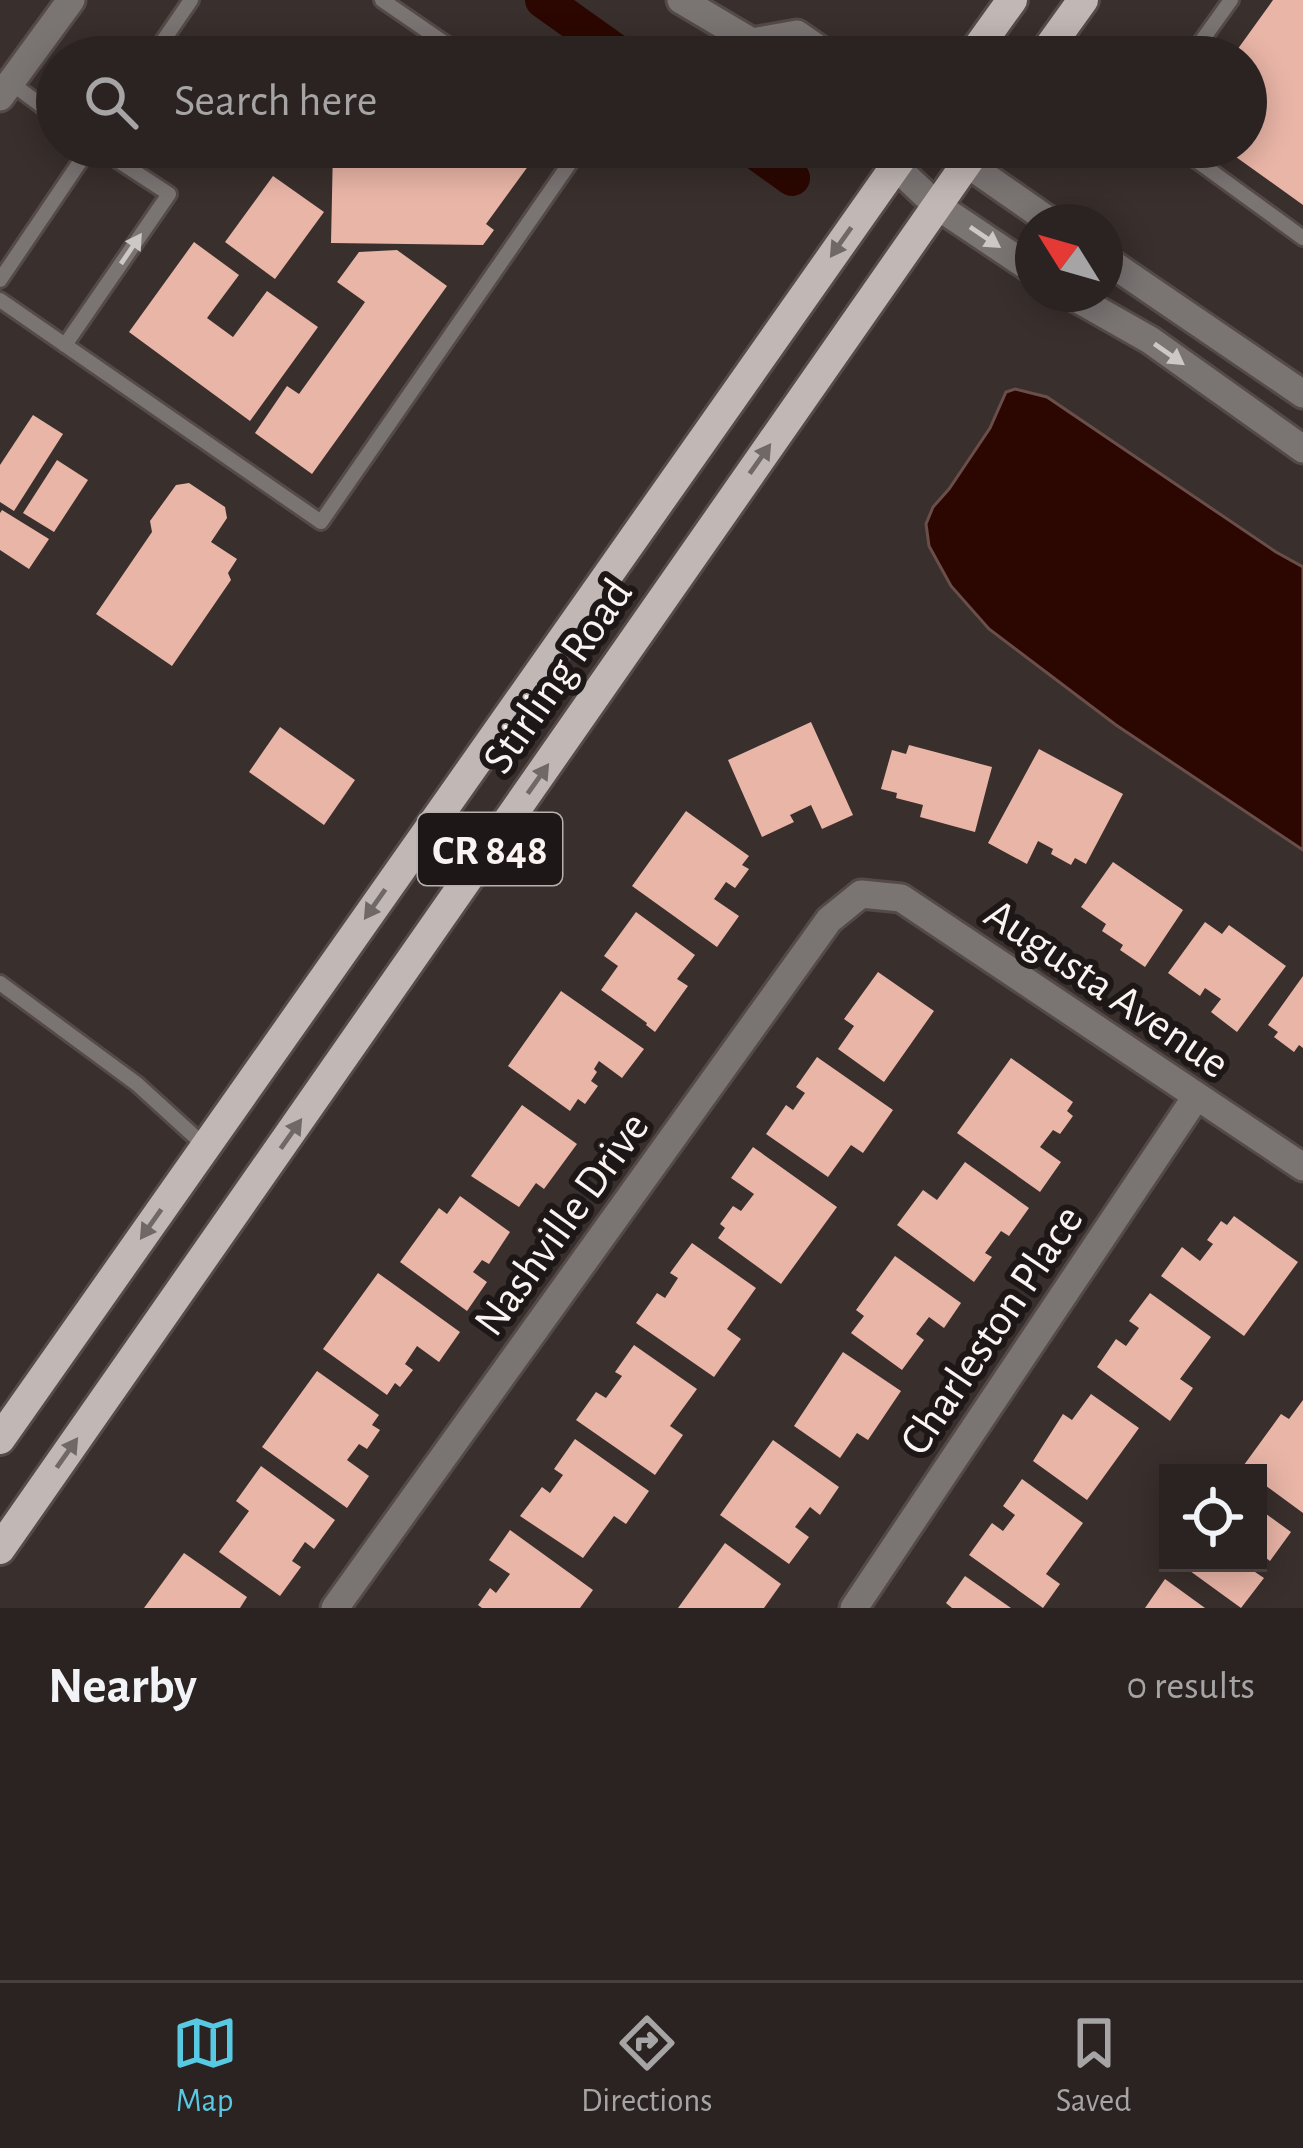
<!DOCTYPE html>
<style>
:root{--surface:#2b2321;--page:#332b2a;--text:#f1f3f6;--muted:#a6a4a5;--line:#47403f;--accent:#58c9e3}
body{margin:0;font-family:"Alegreya Sans",sans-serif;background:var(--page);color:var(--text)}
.controls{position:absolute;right:36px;bottom:36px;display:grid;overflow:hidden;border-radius:0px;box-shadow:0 6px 30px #0003}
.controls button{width:108px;height:108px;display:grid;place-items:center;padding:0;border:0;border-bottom:3px solid var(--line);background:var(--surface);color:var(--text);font:60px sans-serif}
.compass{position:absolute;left:1015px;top:204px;width:108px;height:108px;border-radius:50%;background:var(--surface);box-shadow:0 6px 30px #0003;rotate:307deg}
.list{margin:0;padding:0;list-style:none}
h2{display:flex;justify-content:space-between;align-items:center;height:156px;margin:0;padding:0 48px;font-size:51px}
h2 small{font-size:39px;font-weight:400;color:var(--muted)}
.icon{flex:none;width:66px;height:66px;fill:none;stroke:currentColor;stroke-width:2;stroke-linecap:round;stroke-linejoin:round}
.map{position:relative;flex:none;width:1303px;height:1608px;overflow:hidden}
.search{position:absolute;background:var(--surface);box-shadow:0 6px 30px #0003;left:36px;right:36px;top:36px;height:132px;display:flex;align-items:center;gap:30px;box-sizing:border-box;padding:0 42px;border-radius:66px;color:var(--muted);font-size:45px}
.sheet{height:372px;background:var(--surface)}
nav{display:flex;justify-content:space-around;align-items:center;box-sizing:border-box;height:168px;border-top:3px solid var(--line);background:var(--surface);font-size:33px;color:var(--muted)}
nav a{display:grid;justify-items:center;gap:6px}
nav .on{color:var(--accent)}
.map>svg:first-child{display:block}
.water{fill:#2c0701;stroke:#6a4e49;stroke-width:3}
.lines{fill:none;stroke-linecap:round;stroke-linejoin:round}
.canal{stroke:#2c0701;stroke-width:36}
.building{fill:#e9b5a7}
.lane-casing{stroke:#544a48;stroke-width:20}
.street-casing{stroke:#544a48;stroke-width:33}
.primary-casing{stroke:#544a48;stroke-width:36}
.lane{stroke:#7a7473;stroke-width:14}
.street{stroke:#7a7473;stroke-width:27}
.primary{stroke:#c1b7b4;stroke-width:30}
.oneway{fill:#cdc7c5}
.oneway2{fill:#6f6866}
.labels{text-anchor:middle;stroke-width:12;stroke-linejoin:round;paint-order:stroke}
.shield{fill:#1d1817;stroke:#b8b1b0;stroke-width:3}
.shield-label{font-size:42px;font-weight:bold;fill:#faf3f1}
.street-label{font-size:45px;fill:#faf3f1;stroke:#1d1817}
</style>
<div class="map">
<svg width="1303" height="1608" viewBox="0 0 1303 1608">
<rect width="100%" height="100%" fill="#392f2c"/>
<polygon class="water" points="1015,389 1047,397 1276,552 1303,567 1303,850 1116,725 989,629 951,586 929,546 926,524 933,507 949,489 990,428 1006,392"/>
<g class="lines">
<g class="canal">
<polyline points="543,0 623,57"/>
<polyline points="749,147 792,178"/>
</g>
</g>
<g class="building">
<polygon points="1273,0 1303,0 1303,205 1222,147 1246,147 1246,57 1232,57"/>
<polygon points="333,147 528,147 537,154 486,224 494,230 483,245 331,243"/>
<polygon points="273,176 324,212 275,279 225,242"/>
<polygon points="194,242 239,275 207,318 233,337 267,291 318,327 250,421 129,332"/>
<polygon points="397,250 447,286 312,474 255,433 287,386 299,394 365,302 337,282 359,252"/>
<polygon points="33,415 63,434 14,511 0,502 0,465"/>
<polygon points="57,460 88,480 54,532 23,513"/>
<polygon points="189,483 225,507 227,518 211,542 237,559 228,573 231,580 172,666 96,614 152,532 150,521 176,485"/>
<polygon points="2,510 49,539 29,569 0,550 0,513"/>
<polygon points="811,722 853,815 822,829 811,805 790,815 794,822 762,837 728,760"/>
<polygon points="280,727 355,780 324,825 249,772"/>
<polygon points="909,745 992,767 975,832 920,817 923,805 896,798 897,793 881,789 892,750 906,754"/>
<polygon points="1039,749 1123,794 1086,864 1075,858 1071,865 1051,854 1053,849 1038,841 1027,864 988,843"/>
<polygon points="686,811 749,856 742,865 749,869 735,888 726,882 714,899 739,916 717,947 632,886"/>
<polygon points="1113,862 1183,910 1145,967 1120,950 1123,945 1102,931 1106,924 1081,907"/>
<polygon points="636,912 695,955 677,979 688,986 655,1032 646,1025 647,1023 601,990 618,966 604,956"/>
<polygon points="1205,922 1222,934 1229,925 1286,966 1237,1032 1211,1012 1221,999 1205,988 1200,996 1168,973"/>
<polygon points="878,972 934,1011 884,1082 838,1049 854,1026 844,1019"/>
<polygon points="1303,976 1303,1048 1299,1045 1294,1052 1274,1037 1278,1032 1268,1025"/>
<polygon points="561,991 644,1049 622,1078 599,1061 594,1069 597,1072 591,1081 598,1086 585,1104 578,1099 570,1111 508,1066"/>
<polygon points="817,1057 893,1110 863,1153 851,1145 828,1177 766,1134 786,1105 793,1110 805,1093 796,1087"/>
<polygon points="1011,1058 1073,1102 1067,1111 1073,1116 1060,1134 1053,1130 1040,1147 1061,1162 1040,1192 957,1133"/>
<polygon points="522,1105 577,1144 544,1189 536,1183 519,1207 471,1176"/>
<polygon points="753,1147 837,1207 781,1284 718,1238 725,1228 720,1224 733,1206 741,1211 754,1194 731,1178"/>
<polygon points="965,1162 1029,1208 1009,1236 1001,1231 985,1253 992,1257 974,1282 897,1225 923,1190 937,1200"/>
<polygon points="460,1196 510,1232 489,1264 482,1260 473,1272 487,1282 467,1311 400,1262 439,1208 447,1214"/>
<polygon points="1234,1216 1298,1262 1244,1336 1161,1276 1182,1247 1200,1261 1213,1244 1207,1240 1221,1221 1227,1225"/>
<polygon points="692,1243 756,1288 727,1329 741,1339 714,1377 636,1323 657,1293 665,1298 678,1278 670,1273"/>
<polygon points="895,1256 961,1303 944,1328 929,1317 916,1334 924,1340 902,1370 851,1333 864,1316 856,1310"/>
<polygon points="378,1273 460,1332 439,1362 417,1346 405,1364 413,1370 400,1387 395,1383 387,1395 323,1349"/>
<polygon points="1150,1293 1211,1337 1180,1379 1193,1388 1170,1421 1097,1367 1116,1339 1126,1346 1139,1328 1129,1321"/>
<polygon points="634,1345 697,1389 670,1426 683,1435 655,1475 576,1420 596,1392 606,1398 622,1376 615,1372"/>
<polygon points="843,1352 901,1391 868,1440 857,1433 840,1458 794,1426"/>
<polygon points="317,1371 379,1415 372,1425 380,1430 367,1449 359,1444 347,1460 369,1476 347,1508 262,1447"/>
<polygon points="1091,1394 1139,1428 1087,1500 1033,1461 1063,1414 1072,1420"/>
<polygon points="1303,1400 1303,1513 1258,1480 1258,1473 1248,1473 1241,1469 1281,1414 1289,1419"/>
<polygon points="575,1439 649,1491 626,1524 614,1516 583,1558 520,1516 542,1487 550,1493 563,1475 554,1469"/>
<polygon points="773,1440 839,1487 820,1515 810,1507 795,1527 809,1537 789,1564 720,1515"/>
<polygon points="261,1466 335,1520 314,1549 305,1542 292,1561 301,1567 280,1596 219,1552 249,1511 236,1501"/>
<polygon points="1022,1479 1083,1523 1046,1574 1060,1584 1043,1608 969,1555 992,1523 1003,1531 1015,1515 1003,1506"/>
<polygon points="1258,1508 1291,1532 1270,1561 1262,1555 1258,1560"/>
<polygon points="510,1530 593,1590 580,1608 482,1608 478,1605 490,1588 496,1593 510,1574 489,1560"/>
<polygon points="725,1543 781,1584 764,1608 678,1608"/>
<polygon points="184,1553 247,1597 240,1608 144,1608"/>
<polygon points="1179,1563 1256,1563 1252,1570 1264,1578 1241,1608"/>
<polygon points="965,1576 1011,1608 952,1608 946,1603"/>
<polygon points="1165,1579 1205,1608 1145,1608"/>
</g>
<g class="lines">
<defs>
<g id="lane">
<polyline points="382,0 465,57"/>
<polyline points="152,57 191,0"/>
<polyline points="1190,57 1231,0"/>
<polyline points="11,83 57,117"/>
<polyline points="1178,147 1303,238"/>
<polyline points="0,280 90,147"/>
<polyline points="0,300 321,522 581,147"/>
<polyline points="65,345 169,194 97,147"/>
<polyline points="0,983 137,1084 205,1146"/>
</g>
<g id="street">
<polyline points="681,0 752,42 770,57"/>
<polyline points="752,42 797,34 830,57"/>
<polyline points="0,97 71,0"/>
<polyline points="875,147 936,205 1033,270"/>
<polyline points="943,147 1051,222"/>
<polyline points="1105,259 1303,394"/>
<polyline points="1069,294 1150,340 1303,449"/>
<polyline points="335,1608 829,920 861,894 901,898 1303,1167"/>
<polyline points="854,1608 1196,1097"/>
</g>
<g id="primary">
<polyline points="971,57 1012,0"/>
<polyline points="1042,57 1083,0"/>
<polyline points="0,1439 909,147"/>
<polyline points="0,1549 978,147"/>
</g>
</defs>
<use href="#lane" class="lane-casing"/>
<use href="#street" class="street-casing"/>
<use href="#primary" class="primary-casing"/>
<use href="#lane" class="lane"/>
<use href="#street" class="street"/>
<use href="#primary" class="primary"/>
</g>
<defs><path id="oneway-solid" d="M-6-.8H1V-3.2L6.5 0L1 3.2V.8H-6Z" transform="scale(3)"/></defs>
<g class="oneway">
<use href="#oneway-solid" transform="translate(985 237) rotate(34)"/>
<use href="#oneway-solid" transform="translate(131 249) rotate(-56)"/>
<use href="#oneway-solid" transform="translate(1169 354) rotate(35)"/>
</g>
<g class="oneway2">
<use href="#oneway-solid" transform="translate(841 242) rotate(125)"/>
<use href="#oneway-solid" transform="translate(760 459) rotate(-55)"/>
<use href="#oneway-solid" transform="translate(538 779) rotate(-55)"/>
<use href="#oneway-solid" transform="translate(375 904) rotate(125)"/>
<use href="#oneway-solid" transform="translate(291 1134) rotate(-55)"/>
<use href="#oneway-solid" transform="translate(151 1224) rotate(125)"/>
<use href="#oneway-solid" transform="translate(67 1453) rotate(-55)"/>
</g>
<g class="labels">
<rect class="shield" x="418" y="813" width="144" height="72" rx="9"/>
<g class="shield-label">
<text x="490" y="864">CR 848</text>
</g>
<g class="street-label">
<text transform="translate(556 675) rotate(-55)" y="16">Stirling Road</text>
<text transform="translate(1108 987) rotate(34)" y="16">Augusta Avenue</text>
<text transform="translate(560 1223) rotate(-54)" y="16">Nashville Drive</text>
<text transform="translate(990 1329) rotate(-56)" y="16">Charleston Place</text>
</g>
</g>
</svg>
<div class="controls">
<button><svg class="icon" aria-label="locate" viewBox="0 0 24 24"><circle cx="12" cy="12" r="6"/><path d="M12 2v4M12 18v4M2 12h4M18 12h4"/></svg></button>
</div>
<svg class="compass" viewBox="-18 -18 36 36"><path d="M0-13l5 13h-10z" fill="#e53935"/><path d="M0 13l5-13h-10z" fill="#a6a4a5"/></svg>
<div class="search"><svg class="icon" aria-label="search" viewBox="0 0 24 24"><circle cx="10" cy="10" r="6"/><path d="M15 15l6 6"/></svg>Search here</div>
</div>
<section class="sheet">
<h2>Nearby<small>0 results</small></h2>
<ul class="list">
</ul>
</section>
<nav>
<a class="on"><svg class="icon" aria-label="map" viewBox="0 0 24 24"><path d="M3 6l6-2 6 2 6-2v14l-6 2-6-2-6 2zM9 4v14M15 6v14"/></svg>Map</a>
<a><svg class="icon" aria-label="directions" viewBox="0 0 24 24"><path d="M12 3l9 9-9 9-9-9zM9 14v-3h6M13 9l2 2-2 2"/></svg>Directions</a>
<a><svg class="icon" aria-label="saved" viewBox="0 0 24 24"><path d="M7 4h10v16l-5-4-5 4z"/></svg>Saved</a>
</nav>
